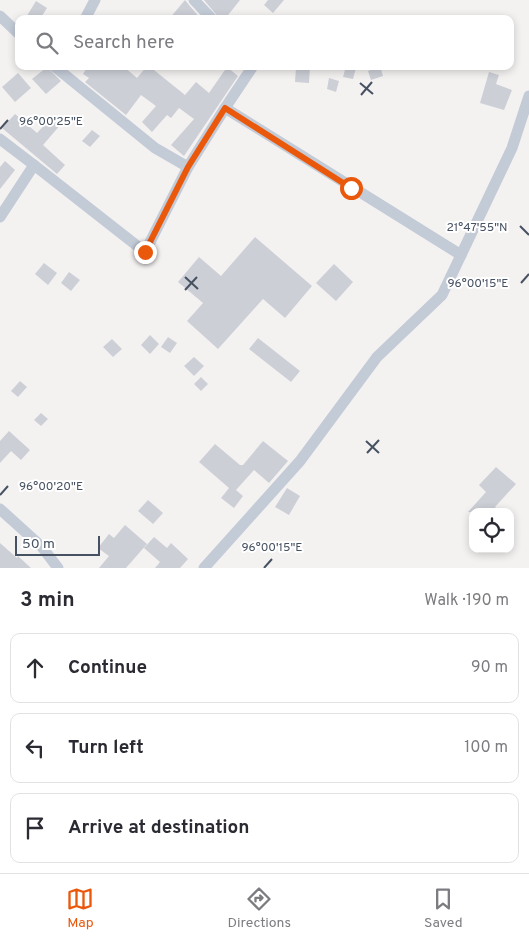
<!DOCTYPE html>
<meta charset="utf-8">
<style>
:root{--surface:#fff;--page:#f2f2f3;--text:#2b2b33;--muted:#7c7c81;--line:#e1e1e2;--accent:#ea580c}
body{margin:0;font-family:Overpass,sans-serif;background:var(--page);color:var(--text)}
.controls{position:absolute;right:15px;bottom:15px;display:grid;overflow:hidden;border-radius:10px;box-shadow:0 2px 8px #0003}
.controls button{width:45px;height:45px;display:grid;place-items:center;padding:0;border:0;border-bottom:1px solid var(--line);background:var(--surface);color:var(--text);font:25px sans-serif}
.scale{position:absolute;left:15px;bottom:12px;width:85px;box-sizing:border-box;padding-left:5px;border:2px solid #465161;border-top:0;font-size:14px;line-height:18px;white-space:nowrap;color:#465161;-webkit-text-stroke:4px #fff;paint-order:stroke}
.stop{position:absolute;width:15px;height:15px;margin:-11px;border:4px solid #ea580c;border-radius:50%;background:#fff}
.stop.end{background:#ea580c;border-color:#fff;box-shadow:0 1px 5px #0008}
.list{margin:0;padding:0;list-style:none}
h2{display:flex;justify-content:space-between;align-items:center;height:65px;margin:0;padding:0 20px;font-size:21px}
h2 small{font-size:16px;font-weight:400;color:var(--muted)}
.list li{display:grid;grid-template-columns:32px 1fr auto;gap:15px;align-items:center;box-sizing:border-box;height:70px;margin:0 10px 10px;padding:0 10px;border:1px solid var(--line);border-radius:10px}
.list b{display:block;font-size:19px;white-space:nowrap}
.list em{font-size:16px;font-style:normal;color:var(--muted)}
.icon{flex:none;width:28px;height:28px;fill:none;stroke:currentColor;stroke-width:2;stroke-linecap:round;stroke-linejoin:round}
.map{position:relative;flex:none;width:529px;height:568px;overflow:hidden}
.search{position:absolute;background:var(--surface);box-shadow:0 2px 8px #0003;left:15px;right:15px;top:15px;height:55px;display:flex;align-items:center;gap:12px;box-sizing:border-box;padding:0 18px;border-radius:10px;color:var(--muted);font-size:19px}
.sheet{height:305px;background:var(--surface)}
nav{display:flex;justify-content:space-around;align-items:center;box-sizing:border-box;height:70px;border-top:1px solid var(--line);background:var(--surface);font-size:14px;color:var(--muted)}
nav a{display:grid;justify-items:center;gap:2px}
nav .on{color:var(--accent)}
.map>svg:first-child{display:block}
.building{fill:#cdcfd7}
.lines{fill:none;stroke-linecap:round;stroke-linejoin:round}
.minor{stroke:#c3cbd7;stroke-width:11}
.route{stroke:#ea580c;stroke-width:6}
.ticks{fill:none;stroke:#465161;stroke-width:2}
.ticks-label{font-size:12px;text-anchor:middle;fill:#465161;stroke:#fff;stroke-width:4;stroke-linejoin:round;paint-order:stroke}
</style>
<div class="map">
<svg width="529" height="568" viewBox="0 0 529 568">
<rect width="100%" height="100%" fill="#f4f1f1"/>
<g class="building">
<polygon points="185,0 189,5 201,19 169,19"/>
<polygon points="204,0 240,0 225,19 219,18"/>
<polygon points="268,0 284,0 273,13 264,5"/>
<polygon points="36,1 47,8 40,19 25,19"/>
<polygon points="88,66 123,66 137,78 147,66 149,66 185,95 196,82 209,93 227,67 238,76 184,156 171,145 194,119 179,108 171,118 167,115 152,132 142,122 156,106 141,95 126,115 85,82 89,78 83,74"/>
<polygon points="346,66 356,68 353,79 343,77"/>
<polygon points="380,66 383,76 371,80 368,71"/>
<polygon points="47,67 61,81 46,94 32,79"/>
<polygon points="296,67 310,67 309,83 295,82"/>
<polygon points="489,72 499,75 496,84 512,90 504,110 480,103"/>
<polygon points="18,73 31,88 15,102 2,87"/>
<polygon points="329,78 339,81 336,92 327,89"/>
<polygon points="15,114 37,133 53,116 62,123 43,145 65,165 57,174 2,128"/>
<polygon points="92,130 100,136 90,147 82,141"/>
<polygon points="5,161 15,170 0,189 0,167"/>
<polygon points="255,237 312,286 285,318 263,299 218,349 187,321 203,303 178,282 199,257 221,276"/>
<polygon points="44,263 57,273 48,285 35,274"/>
<polygon points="334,264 353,282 336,301 316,283"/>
<polygon points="69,272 80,280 71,291 61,283"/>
<polygon points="150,335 159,344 150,354 141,345"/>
<polygon points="168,337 177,343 170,353 161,347"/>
<polygon points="258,338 300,371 291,382 249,349"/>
<polygon points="112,339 122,349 113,357 103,347"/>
<polygon points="194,357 204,366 194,376 184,366"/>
<polygon points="201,377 208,384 201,391 194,384"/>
<polygon points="20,381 27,387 18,397 11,391"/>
<polygon points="41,413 48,419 41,426 34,420"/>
<polygon points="9,431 30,450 21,460 11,451 0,463 0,441"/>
<polygon points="263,441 288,461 269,483 254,470 236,490 243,496 234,508 221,498 229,488 199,462 215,444 240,465 243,465"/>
<polygon points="496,467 516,484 495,507 501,512 468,512 486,492 479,485"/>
<polygon points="287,488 300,496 289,515 275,507"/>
<polygon points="148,500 163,513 153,524 138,511"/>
<polygon points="125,525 147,544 126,568 99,568 109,556 98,548 109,534 114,538"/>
<polygon points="154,537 167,548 171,543 188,559 180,568 155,568 160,562 144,548"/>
<polygon points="0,543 17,558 18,556 31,568 0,568"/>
</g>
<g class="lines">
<g class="minor">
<polyline points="194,0 212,19"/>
<polyline points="0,16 19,34"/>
<polyline points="85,19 95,0"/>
<polyline points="54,66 155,148 188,167 225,108 461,255"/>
<polyline points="225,108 253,66"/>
<polyline points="0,139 34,165 0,217"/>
<polyline points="34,165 145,252 188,167"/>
<polyline points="0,509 42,547 58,568"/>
<polyline points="204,568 300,461 377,357 442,295 512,148 529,96"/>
</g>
</g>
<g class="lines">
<polyline class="route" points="145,252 188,167 225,108 351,188"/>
</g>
<path class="ticks" d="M360,83l13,11M361,95l11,-13M0,129l8,-9M520,226l9,9M185,277l13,12M521,283l8,-9M185,290l12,-13M366,441l13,12M367,453l12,-13M0,495l8,-9M264,568l8,-9"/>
<g class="ticks-label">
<text x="51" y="125">96°00'25"E</text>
<text x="477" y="231">21°47'55"N</text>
<text x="478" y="287">96°00'15"E</text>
<text x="51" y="490">96°00'20"E</text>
<text x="272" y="551">96°00'15"E</text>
</g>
</svg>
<div class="controls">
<button><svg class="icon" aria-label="locate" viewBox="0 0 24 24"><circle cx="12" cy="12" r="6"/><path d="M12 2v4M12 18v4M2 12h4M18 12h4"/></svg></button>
</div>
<div class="scale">50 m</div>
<div class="stop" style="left:351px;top:188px"></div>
<div class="stop end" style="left:145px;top:252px"></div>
<div class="search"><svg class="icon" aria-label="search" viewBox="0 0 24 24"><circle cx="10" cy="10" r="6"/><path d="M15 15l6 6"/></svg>Search here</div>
</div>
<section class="sheet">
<h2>3 min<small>Walk · 190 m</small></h2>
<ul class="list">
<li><svg class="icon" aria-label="ahead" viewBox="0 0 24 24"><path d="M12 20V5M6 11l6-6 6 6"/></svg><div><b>Continue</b></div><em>90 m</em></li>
<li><svg class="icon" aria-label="left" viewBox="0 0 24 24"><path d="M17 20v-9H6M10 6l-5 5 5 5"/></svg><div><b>Turn left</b></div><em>100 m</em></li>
<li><svg class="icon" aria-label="arrive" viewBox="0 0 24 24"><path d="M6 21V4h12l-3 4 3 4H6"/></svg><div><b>Arrive at destination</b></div></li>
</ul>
</section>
<nav>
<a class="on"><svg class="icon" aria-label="map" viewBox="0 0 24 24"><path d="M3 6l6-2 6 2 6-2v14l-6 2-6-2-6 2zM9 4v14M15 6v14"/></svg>Map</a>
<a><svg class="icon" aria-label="directions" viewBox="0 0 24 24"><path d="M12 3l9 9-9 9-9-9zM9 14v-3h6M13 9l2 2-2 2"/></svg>Directions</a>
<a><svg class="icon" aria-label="saved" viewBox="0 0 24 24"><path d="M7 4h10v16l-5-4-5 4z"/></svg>Saved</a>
</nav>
